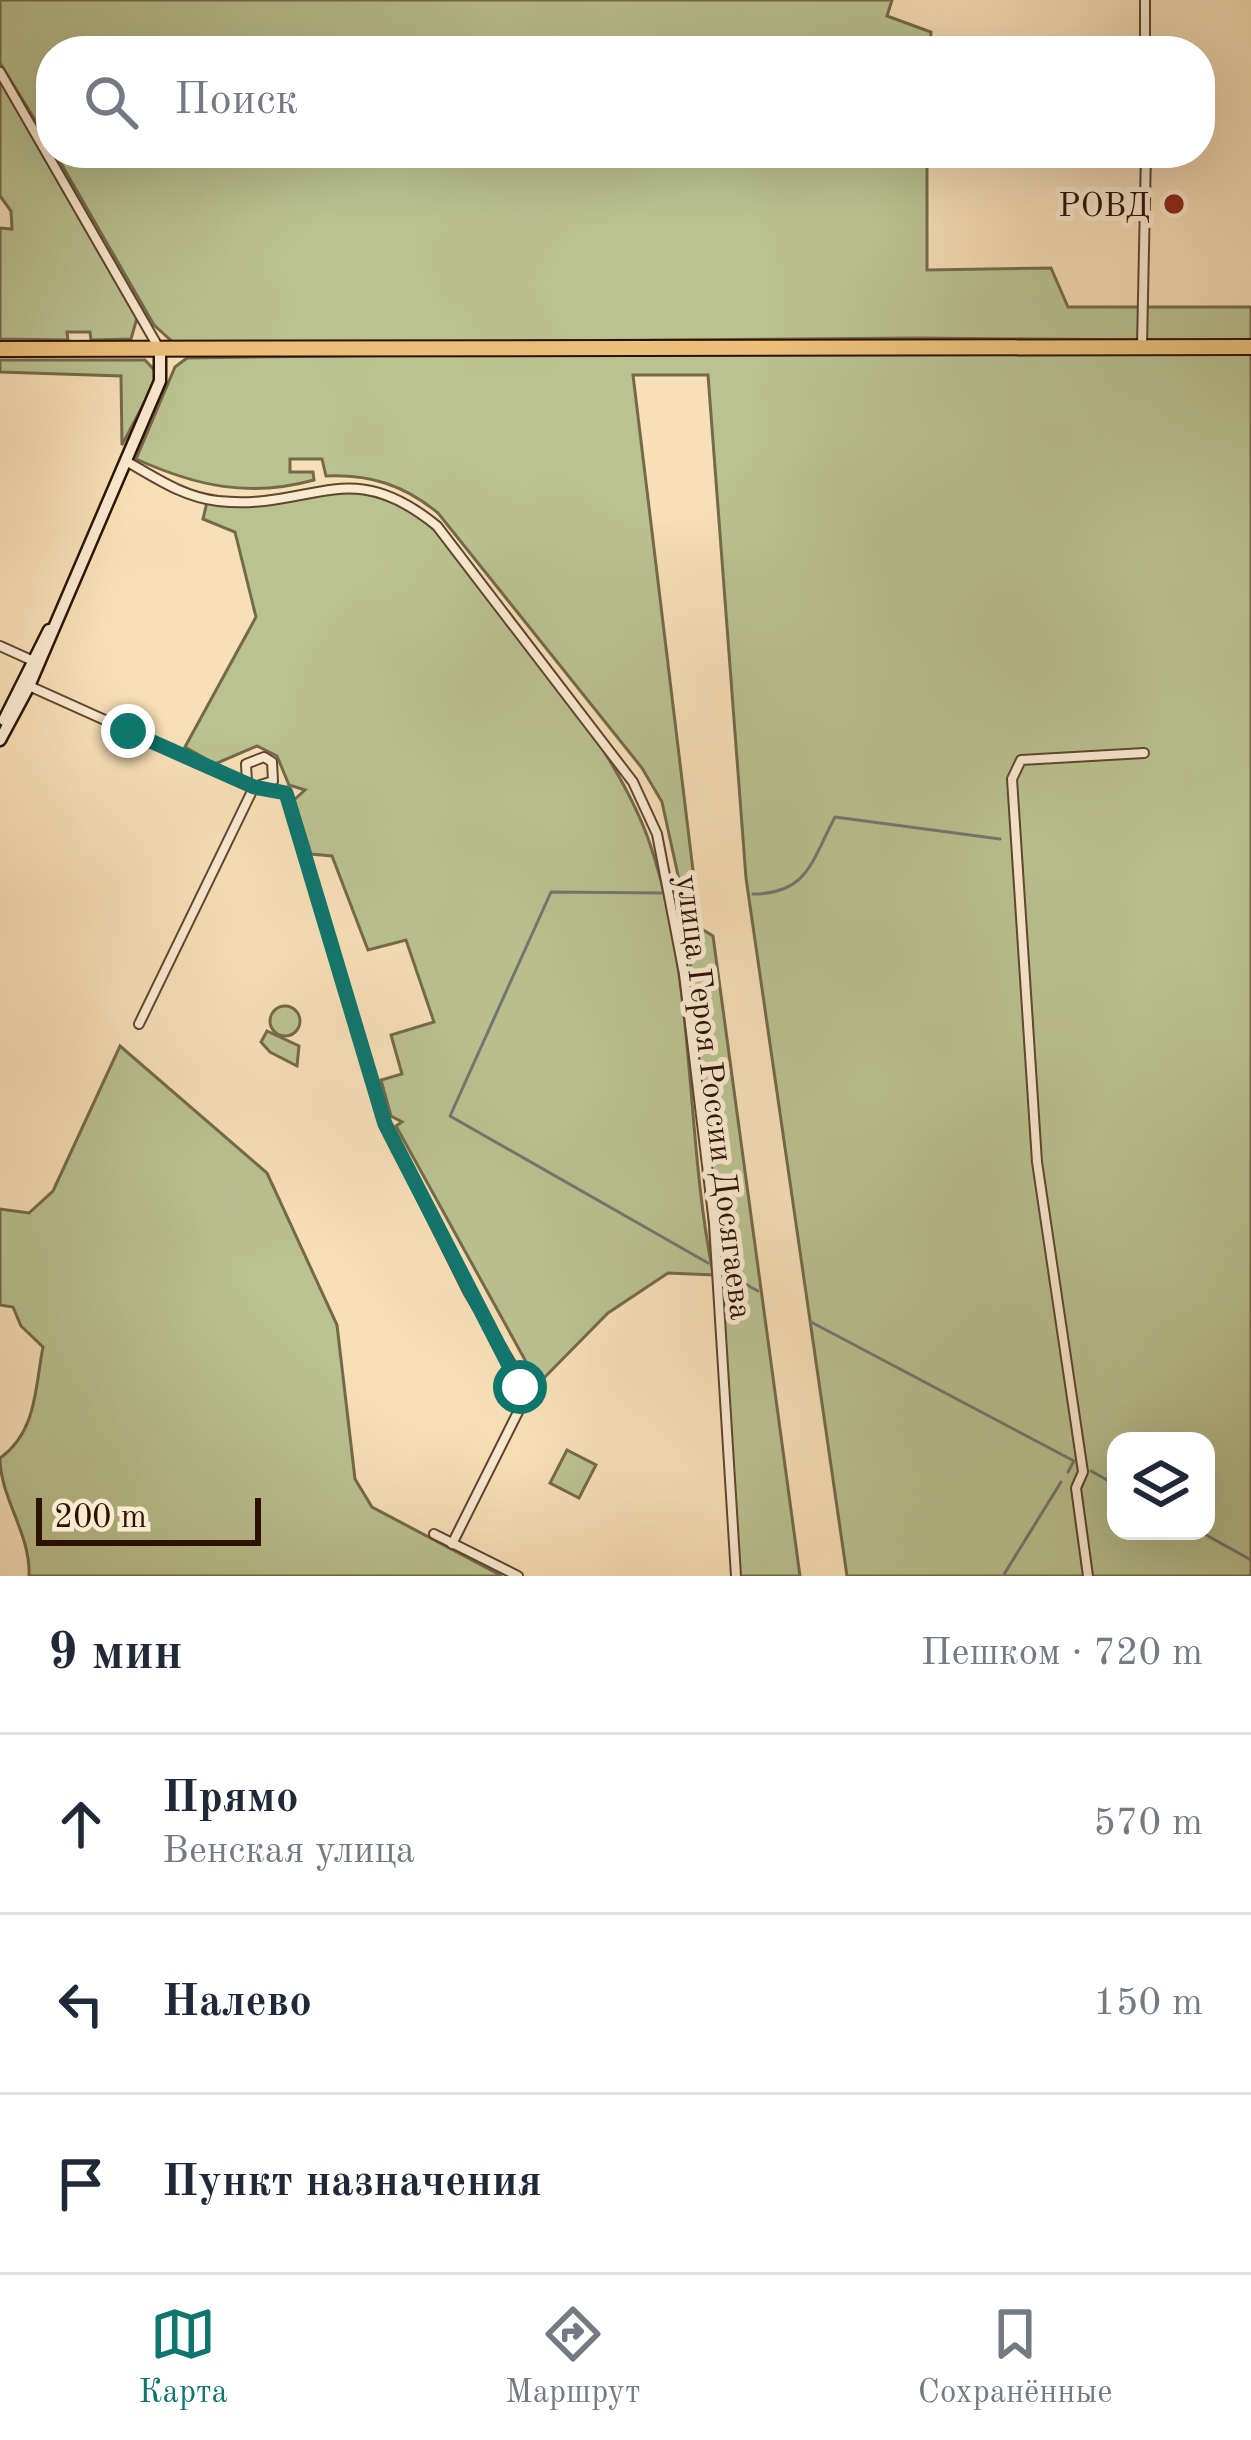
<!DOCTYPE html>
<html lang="ru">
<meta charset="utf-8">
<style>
:root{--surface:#fff;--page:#f6f6f7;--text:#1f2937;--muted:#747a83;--line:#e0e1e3;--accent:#0f766e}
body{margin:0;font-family:"Old Standard TT",serif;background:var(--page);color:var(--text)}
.controls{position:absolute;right:36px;bottom:36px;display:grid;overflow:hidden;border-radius:24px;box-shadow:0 12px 48px #0002}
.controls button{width:108px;height:108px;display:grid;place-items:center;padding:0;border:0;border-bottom:3px solid var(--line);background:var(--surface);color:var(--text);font:60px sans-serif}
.scale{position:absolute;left:36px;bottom:30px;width:225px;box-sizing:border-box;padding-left:12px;border:6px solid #2d1204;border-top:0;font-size:33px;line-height:42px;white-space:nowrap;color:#2d1204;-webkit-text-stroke:9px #faead0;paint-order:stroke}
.stop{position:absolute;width:36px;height:36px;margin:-27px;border:9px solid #0f766e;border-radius:50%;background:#fff}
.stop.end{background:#0f766e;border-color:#fff;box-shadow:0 3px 12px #0008}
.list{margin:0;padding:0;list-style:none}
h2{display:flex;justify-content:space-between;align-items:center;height:156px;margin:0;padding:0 48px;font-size:51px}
h2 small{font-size:39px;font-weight:400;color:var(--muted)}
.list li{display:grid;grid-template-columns:78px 1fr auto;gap:36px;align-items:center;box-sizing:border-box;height:180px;padding:0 48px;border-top:3px solid var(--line)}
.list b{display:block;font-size:45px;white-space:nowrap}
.list p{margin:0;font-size:39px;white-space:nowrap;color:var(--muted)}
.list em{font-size:39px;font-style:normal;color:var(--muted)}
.icon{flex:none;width:66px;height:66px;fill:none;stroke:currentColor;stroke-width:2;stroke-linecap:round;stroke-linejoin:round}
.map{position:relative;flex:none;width:1251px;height:1576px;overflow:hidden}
.search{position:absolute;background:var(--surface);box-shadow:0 12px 48px #0002;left:36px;right:36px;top:36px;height:132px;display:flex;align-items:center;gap:30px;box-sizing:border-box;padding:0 42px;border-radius:48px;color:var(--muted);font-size:45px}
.sheet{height:696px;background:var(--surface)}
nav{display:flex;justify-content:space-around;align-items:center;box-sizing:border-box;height:168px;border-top:3px solid var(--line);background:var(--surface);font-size:33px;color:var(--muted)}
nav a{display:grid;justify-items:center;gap:6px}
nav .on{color:var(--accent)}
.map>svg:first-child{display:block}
.green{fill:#bac290;stroke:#746a4a;stroke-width:3;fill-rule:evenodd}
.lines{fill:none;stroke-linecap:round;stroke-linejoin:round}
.stream{stroke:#747671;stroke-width:3}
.street-casing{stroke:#604530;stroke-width:12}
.secondary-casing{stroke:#2d1204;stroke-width:15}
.highway-casing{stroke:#2d1204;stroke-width:18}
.street{stroke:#faead0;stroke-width:8}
.secondary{stroke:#faead0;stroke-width:10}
.highway{stroke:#ecc07b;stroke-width:14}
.route{stroke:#0f766e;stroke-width:15}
.poi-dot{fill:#8f2418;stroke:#faead0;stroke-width:4.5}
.labels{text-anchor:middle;stroke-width:10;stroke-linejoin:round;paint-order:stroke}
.poi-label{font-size:33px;fill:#2d1204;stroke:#faead0;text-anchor:end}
.street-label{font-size:33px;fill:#2d1204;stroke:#faead0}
</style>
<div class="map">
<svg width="1251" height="1576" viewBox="0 0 1251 1576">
<rect width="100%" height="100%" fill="#f7dfb6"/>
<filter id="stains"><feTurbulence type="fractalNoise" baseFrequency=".00167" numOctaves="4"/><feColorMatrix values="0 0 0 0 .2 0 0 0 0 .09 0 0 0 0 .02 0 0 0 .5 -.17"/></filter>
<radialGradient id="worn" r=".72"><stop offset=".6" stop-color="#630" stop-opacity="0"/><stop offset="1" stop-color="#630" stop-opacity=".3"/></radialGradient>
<g class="green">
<polygon points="0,0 892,0 887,16 931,32 930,51 51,51 51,146 0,63"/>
<polygon points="0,80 137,318 131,339 91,340 90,332 67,332 68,340 0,339 0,228 12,229 11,211 0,196"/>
<polygon points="55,153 927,153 927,270 1051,268 1068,307 1251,307 1251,341 920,338 175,344 154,325"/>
<path d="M632,352l619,1v1223h-404l-101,-698 -38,-503h-75l62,512 -14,2 -19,-87 -20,-34 -204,-255c-34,-28 -68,-39 -112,-37l-4,-17h-32v13h23l1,8c-65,18 -118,6 -178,-21l39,-92 12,-9zM1116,1441h90v90h-90z"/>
<polygon points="0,360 145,360 159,375 122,445 121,376 0,372"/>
<path d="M338,489c40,6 66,13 97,39 68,88 182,214 216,319 45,137 34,287 62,426l-26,-353 26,16 87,640h-63l-23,-301 -46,-2 -60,40 -65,66 -8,-1 -139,-252 6,-4 -11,-6 -10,-36 21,-6 -11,-39 43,-13 -28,-82 -38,10 -36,-94 -21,-2 -17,-54 11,-10 -16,-5 -12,-29 -20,-10 -42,18 -30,-17 71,-130 -21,-85 -32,-13 4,-17 63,1z"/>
<circle cx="285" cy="1021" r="15"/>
<polygon points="267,1031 299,1046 297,1066 270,1052 261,1042"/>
<path d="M120,1046l147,127 70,152 18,154 17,28 130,69h-473c2,-42 -29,-78 -29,-118 37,-26 35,-71 43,-111l-22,-21 -8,-19 -13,-2v-96l29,4 24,-22z"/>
<polygon points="567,1450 596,1465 579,1498 550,1483"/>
</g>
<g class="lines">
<g class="stream">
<polyline points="662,893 551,892 450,1116 708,1263"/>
<polyline points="675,893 693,894"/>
<path d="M753,894c55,0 59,-34 82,-77l165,22"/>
<polyline points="727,1274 758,1291"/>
<polyline points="811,1322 1074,1461 1068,1472"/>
<polyline points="1091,1471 1116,1485"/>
<polyline points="1199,1531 1251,1560"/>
<polyline points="1003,1576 1061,1482"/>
</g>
<defs>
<g id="street">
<polyline points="1145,0 1145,51"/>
<polyline points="0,72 160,350"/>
<polyline points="1142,346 1146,153"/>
<path d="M126,461c30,17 57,36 92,40 95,10 130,-48 219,25l196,256 24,52 27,140 30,249 22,353"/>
<polyline points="0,646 31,660"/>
<polyline points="27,685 254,787 273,781 272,762 264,757 246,764 247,783"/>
<polyline points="266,787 286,793 385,1124 469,1293 528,1392 452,1544"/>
<polyline points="139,1024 254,787"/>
<polyline points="434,1534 518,1576"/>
<polyline points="1088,1576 1076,1488 1083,1472 1037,1162 1012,779 1021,760 1144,753"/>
</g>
<g id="secondary">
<polyline points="4,720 49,630"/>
<polyline points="0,740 29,686 160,381 160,351"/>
</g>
<polyline id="highway" points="0,349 1251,347"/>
</defs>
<use href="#street" class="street-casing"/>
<use href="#secondary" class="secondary-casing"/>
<use href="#highway" class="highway-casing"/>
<use href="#street" class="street"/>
<use href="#secondary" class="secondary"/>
<use href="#highway" class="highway"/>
</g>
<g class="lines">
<polyline class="route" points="128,731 254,787 286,793 385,1124 520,1387"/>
</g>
<circle class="poi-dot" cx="1174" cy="204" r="12"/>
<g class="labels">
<g class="poi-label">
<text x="1150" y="216">РОВД</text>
</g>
<g class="street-label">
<text transform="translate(716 1097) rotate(83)" y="12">улица Героя России Досягаева</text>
</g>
</g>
<rect width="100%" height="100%" filter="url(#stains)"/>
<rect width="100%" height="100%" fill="url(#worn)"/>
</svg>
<div class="controls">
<button><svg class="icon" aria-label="layers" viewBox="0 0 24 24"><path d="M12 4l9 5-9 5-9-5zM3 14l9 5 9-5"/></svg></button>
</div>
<div class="scale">200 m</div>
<div class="stop" style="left:520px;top:1387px"></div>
<div class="stop end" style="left:128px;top:731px"></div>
<div class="search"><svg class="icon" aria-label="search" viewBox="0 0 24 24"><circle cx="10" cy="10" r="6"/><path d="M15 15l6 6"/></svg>Поиск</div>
</div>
<section class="sheet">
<h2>9 мин<small>Пешком · 720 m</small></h2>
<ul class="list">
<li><svg class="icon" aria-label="ahead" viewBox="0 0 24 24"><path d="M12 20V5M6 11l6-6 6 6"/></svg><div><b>Прямо</b><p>Венская улица</p></div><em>570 m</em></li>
<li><svg class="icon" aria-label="left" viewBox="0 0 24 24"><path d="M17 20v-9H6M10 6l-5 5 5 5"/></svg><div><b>Налево</b></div><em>150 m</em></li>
<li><svg class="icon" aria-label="arrive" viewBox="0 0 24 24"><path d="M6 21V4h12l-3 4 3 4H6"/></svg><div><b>Пункт назначения</b></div></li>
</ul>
</section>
<nav>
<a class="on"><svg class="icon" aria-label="map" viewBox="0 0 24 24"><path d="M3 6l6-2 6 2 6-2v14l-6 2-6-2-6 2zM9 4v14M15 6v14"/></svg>Карта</a>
<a><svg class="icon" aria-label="directions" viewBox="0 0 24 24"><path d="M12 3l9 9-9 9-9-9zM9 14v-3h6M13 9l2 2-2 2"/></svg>Маршрут</a>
<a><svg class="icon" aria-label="saved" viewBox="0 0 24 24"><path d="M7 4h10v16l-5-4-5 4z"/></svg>Сохранённые</a>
</nav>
